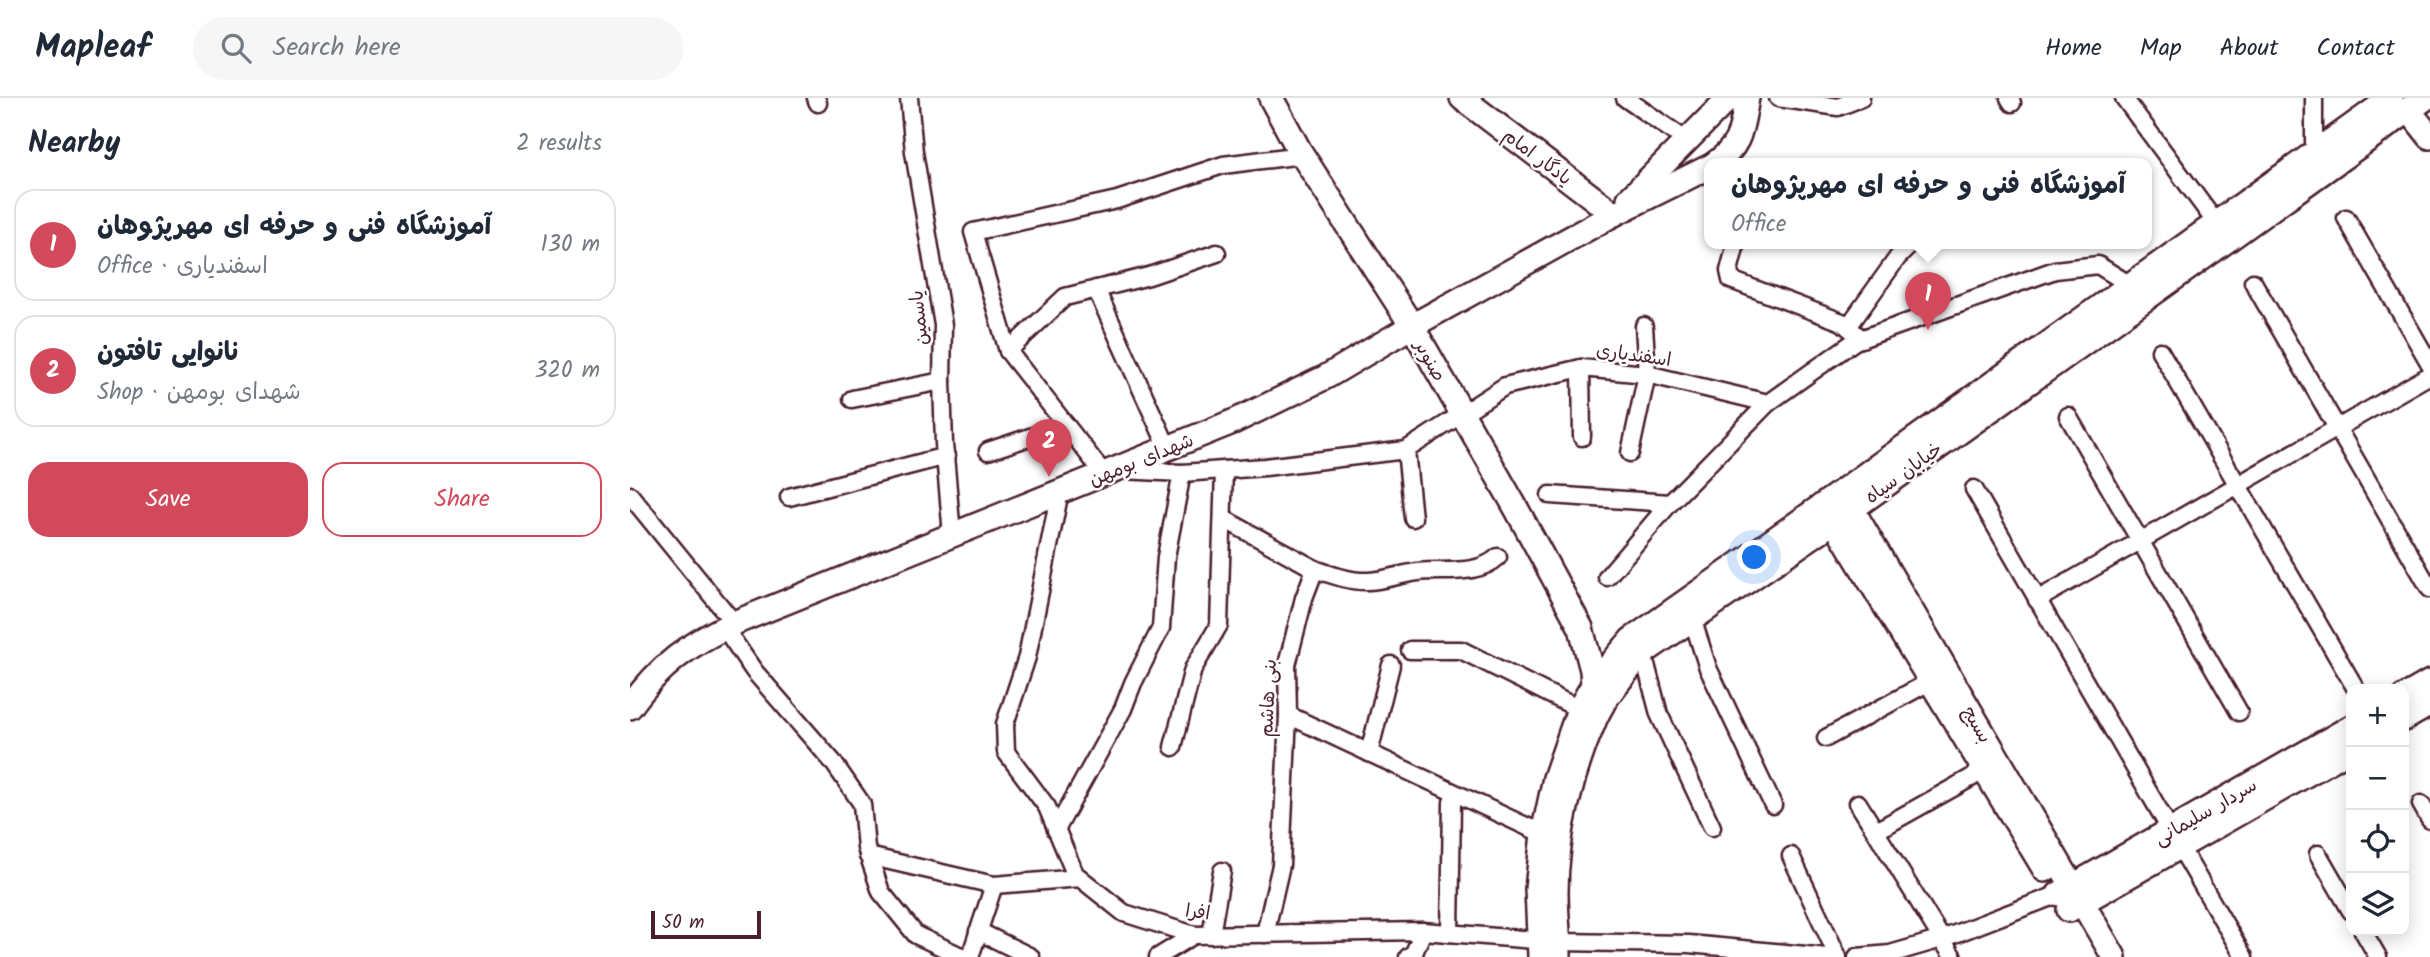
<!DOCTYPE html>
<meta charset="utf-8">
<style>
:root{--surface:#fff;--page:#f6f6f7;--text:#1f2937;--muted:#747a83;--line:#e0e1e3;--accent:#d1495b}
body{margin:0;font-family:Kalam,"Playpen Sans Arabic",sans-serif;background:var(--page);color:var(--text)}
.controls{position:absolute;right:21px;bottom:21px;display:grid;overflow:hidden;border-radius:14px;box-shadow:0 4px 18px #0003}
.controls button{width:63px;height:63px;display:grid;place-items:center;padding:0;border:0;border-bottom:2px solid var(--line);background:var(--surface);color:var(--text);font:35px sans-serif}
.scale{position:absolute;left:21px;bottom:18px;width:110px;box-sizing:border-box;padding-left:7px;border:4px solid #4a1f2b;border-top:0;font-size:19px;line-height:24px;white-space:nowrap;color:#4a1f2b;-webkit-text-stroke:5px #fff;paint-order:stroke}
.you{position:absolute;left:1125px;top:460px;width:24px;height:24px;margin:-18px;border:5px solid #fff;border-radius:50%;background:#1a73e8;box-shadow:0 0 0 10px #1a73e833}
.badge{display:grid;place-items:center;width:46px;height:46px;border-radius:50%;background:var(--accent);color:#fff;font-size:23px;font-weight:700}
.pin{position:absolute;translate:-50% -58px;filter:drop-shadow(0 2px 4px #0008)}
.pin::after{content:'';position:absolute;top:37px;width:24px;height:21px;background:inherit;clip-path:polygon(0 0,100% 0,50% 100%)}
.popup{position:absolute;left:1074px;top:60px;width:448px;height:91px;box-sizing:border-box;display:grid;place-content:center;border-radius:14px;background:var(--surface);filter:drop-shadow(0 2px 5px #0005);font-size:23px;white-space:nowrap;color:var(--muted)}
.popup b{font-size:26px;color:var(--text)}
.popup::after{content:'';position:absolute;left:50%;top:100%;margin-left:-14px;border:14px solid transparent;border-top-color:var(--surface)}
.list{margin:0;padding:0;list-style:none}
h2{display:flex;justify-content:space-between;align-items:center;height:91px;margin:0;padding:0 28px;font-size:30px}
h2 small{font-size:23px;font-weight:400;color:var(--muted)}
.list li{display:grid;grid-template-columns:46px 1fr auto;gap:21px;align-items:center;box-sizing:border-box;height:112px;margin:0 14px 14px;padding:0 14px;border:2px solid var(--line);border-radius:21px}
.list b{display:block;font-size:26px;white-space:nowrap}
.list p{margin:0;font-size:23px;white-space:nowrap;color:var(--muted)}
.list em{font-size:23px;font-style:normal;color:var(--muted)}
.actions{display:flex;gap:14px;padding:21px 28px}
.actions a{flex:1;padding:16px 0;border:2px solid var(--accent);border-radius:21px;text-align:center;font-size:24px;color:var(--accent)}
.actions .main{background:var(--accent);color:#fff}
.icon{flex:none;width:38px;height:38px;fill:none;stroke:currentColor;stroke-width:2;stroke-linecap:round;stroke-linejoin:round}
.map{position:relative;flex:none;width:1800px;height:859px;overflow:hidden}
header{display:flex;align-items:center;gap:42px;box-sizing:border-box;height:98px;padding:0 35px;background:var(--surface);border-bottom:2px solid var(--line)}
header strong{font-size:33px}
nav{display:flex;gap:38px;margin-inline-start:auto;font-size:24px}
.search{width:490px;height:63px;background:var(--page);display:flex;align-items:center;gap:18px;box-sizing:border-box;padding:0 24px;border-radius:38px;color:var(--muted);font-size:26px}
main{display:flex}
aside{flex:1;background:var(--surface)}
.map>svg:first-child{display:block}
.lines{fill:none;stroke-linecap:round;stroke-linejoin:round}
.street-casing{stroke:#4a1f2b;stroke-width:21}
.secondary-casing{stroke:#4a1f2b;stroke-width:28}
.street{stroke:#fff;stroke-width:16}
.secondary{stroke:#fff;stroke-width:23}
.labels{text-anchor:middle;stroke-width:5;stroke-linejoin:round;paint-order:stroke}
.street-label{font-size:19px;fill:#4a1f2b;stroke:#fff}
</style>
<header>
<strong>Mapleaf</strong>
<div class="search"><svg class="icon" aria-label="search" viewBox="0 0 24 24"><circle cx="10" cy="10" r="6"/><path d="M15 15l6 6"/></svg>Search here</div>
<nav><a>Home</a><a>Map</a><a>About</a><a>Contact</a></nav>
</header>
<main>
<aside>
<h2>Nearby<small>2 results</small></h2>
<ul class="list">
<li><span class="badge">1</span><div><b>آموزشگاه فنی و حرفه ای مهرپژوهان</b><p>Office · اسفندیاری</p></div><em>130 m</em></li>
<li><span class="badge">2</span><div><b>نانوایی تافتون</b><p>Shop · شهدای بومهن</p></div><em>320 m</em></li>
</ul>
<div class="actions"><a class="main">Save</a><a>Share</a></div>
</aside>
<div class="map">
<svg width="1800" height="859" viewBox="0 0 1800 859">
<rect width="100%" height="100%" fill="#fff"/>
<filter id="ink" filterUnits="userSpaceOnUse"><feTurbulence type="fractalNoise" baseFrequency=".0143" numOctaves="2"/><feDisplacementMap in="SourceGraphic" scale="14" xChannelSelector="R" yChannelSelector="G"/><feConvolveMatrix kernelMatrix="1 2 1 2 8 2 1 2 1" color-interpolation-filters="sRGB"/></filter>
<g filter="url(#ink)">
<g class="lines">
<defs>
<g id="street">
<polyline points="186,0 188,5"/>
<polyline points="279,0 284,54 313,227 312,283 314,346 322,437"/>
<polyline points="995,0 1057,43"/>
<polyline points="1148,0 1208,9 1231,0"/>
<polyline points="1379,0 1382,5"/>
<polyline points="1494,0 1586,125"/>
<polyline points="1684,55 1684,0"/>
<polyline points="1716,120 1800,266"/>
<polyline points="1106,146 1099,173 1101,182 1212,224 1232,241"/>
<polyline points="1623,184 1800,491"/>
<polyline points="466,191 538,350"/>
<polyline points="1218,229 1268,159 1281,146"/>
<polyline points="378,253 435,199 519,178 587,155"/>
<polyline points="1530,253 1726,591"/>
<polyline points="951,270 952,339"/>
<polyline points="222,301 312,283"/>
<polyline points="1438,318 1609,614"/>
<polyline points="776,352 783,420"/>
<polyline points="358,353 436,327"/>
<polyline points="1000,355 1017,276 1014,228"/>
<polyline points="491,372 552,375 635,369 776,352 875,288 951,270 1017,276 1138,305 1225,243 1425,172 1468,167 1500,187"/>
<polyline points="474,376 378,253 343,134 487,102 593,67 672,57"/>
<polyline points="1344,391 1541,733"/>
<polyline points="430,393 397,559 375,626 376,654 417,709 445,776 450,780"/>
<polyline points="0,397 104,525"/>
<polyline points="920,397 1040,405"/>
<polyline points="159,399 316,358"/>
<polyline points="594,421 685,471 674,500 657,567 658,617 651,767 635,836"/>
<path d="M685,471c17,6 36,13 54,12 16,-1 33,-7 49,-9 27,-3 59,4 80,-15"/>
<polyline points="977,479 1040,405 1138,305"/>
<polyline points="1407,502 1800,277"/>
<polyline points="1062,520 1078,570 1143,707"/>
<polyline points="94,529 124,573 203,664 232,706 236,750 251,794 286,837 333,859"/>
<polyline points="780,552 831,552 949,611"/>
<polyline points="1013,555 1029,616 1082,729"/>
<polyline points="658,617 913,736"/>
<polyline points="1196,640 1301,583"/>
<polyline points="543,649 563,571 589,527 594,372"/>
<polyline points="739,655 761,567"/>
<polyline points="1228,705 1323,859"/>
<polyline points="1791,706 1800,722"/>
<polyline points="426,732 493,611 503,585 531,530 536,459 552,375"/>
<polyline points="1246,733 1355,672"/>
<polyline points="1550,749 1614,859"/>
<polyline points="1688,756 1721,813"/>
<polyline points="238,758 364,787 450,780 494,815 564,837 793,833 929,844 1059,846 1197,859"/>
<polyline points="1161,758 1208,859"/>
<polyline points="348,833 401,859"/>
<polyline points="1733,833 1748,859"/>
<polyline points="820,835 822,704"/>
<polyline points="581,837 592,773"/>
<polyline points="340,859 364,787"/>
<polyline points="528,859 564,837"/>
<polyline points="778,859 784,855 793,833"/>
<polyline points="1227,859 1260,856 1312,841 1429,796"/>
</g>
<g id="secondary">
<polyline points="641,0 669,52 782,228 886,410 951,530 962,572 963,587"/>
<polyline points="832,0 984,116"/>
<polyline points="1778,11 1800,39"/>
<path d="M1084,66c28,-19 27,-35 33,-66"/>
<polyline points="999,101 1099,0"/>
<polyline points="1215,399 1484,859"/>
<polyline points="1197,412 1415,772"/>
<polyline points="1774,599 1800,584"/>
<path d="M0,609c29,-41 59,-63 104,-84l501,-202 91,-44 86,-51 202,-112 95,-47"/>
<polyline points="1774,621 1800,606"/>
<polyline points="1429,796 1721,629"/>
<polyline points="1439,812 1721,651"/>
<polyline points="910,859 907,791 913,736 925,680 949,611 963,587 1001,542 1193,407 1761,0"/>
<path d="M929,859c0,-22 -3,-43 -3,-65 0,-57 16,-121 39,-173 11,-25 31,-46 48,-66l209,-144 574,-411"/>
</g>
</defs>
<use href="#street" class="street-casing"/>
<use href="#secondary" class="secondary-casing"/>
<use href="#street" class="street"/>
<use href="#secondary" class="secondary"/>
</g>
</g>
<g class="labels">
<g class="street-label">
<text transform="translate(908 58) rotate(37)" y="7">یادگار امام</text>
<text transform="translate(288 220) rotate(-96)" y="7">یاسمین</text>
<text transform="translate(1004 256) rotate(8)" y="7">اسفندیاری</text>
<text transform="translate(801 262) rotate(61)" y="7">صنوبر</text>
<text transform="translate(511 361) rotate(-22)" y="7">شهدای بومهن</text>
<text transform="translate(1273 374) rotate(-36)" y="7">خیابان سپاه</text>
<text transform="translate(637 600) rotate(-87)" y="7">بنی هاشم</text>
<text transform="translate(1348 626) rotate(60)" y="7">بسیج</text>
<text transform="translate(1575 713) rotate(-30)" y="7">سردار سلیمانی</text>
<text transform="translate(568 813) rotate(8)" y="7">افرا</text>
</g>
</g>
</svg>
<div class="controls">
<button>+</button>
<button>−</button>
<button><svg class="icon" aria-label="locate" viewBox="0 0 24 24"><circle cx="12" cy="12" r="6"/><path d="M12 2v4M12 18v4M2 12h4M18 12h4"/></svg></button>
<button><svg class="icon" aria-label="layers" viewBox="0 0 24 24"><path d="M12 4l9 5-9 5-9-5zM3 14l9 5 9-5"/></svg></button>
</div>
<div class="scale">50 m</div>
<div class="you"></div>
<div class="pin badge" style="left:1298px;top:232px">1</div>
<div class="popup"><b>آموزشگاه فنی و حرفه ای مهرپژوهان</b>Office</div>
<div class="pin badge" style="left:419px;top:379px">2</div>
</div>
</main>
